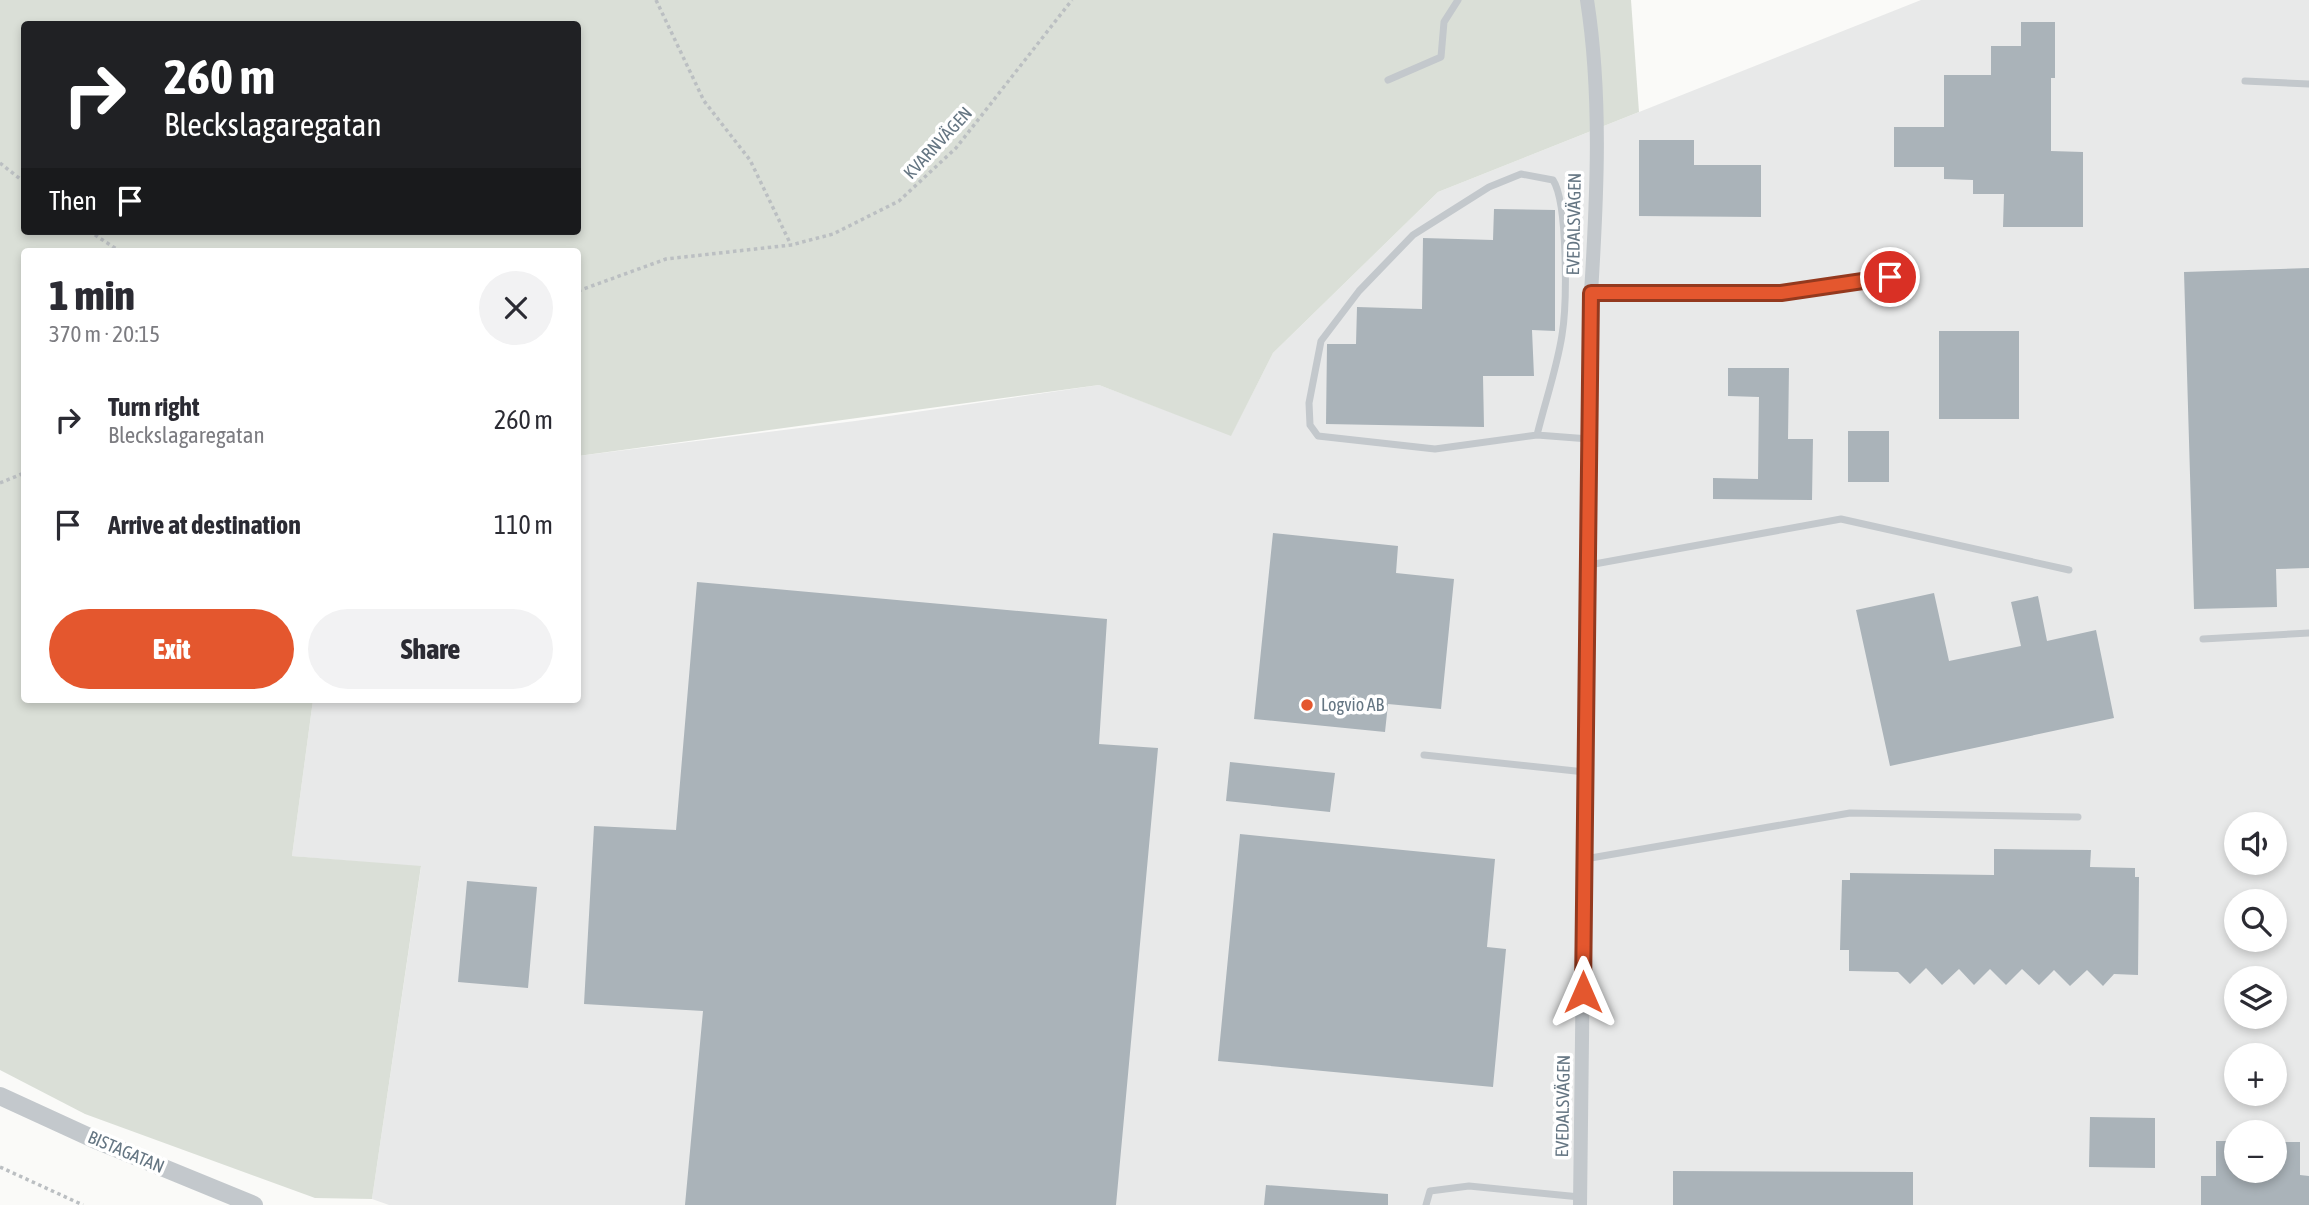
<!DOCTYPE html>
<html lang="en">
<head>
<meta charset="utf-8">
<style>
  body { margin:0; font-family:"Asap Condensed",sans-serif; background:#f2f2f3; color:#2b2b33; height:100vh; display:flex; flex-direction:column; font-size:26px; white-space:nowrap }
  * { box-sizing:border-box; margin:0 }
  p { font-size:23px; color:#7c7c81 }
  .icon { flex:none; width:38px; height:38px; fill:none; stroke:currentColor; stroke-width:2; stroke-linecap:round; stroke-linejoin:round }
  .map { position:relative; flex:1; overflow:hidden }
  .drawer { position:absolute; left:21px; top:248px; width:560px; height:455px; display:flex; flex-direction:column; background:#fff; border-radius:7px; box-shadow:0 4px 10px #0003 }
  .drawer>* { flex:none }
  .top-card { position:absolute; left:21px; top:21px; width:560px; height:214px; border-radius:7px; box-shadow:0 4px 10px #0003; background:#202124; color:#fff; overflow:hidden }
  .tools { position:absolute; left:2224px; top:812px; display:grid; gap:14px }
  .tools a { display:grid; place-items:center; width:63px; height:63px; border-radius:50%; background:#fff; box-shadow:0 4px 10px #0003; font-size:35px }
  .pin { position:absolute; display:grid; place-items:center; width:60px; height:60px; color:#fff; margin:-30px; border:4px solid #fff; border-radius:50%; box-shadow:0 2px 7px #0007 }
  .me { position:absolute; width:77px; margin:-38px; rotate:0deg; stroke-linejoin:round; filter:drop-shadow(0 0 5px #0008) }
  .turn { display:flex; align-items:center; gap:24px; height:147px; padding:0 28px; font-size:32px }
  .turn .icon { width:91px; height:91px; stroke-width:2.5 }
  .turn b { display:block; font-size:49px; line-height:60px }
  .then { display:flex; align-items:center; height:66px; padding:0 28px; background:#0003; gap:14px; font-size:26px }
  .round { display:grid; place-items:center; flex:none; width:74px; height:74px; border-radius:37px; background:#f2f2f3 }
  .summary { display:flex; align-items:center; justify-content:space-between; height:119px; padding:0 28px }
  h1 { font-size:42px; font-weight:800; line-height:52px }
  .cta { display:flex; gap:14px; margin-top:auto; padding:14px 28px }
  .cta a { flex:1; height:80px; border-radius:42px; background:#e4572e; color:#fff; font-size:28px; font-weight:800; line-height:80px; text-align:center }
  .cta a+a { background:#f2f2f3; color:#2b2b33 }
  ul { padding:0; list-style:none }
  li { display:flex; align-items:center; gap:21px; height:105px; padding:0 28px }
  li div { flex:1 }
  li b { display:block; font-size:26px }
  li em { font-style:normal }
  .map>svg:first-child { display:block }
</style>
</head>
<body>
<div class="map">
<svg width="2309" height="1205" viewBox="0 0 2309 1205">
  <rect width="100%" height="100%" fill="#fafaf8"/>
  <path fill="#e8e9e9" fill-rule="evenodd" d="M1921,0H2309V1205H389L372,1199L421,867L292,856L313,700H578V456L855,421L1099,385L1231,435L1273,353L1438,192ZM2236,824H2275V863H2236ZM2236,901H2275V940H2236ZM2236,978H2275V1017H2236ZM2236,1055H2275V1094H2236ZM2236,1132H2275V1171H2236Z"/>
  <path fill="#dadfd7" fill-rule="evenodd" d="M0,0H1631L1639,112L1438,192L1273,353L1231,436L1099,385L578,456V252H24V700H313L292,856L421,866L372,1199L315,1198L85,1114L0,1070ZM24,24H578V231H24Z"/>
  <path fill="#aab3b9" d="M2021,22H2055V78H2051V151L2083,152V227H2003L2004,194H1973V180L1944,179V167H1894V127H1944V75H1991V46H2021Z
    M1639,140H1694V165H1761V217L1639,216Z
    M1494,209L1555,210V331L1532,330L1534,376H1483L1484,427L1326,424L1327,344H1356L1357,307L1422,309L1423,238L1493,240Z
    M2309,268V568L2276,569L2277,607L2194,609L2184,272Z
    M1939,331H2019V419H1939Z
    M1728,368H1789L1788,439H1813L1812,500L1713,499V478L1758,479L1759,397L1728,396Z
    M1848,431H1889V482H1848Z
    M1273,533L1398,546L1396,573L1454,579L1441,709L1388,704L1385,732L1254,719Z
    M697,582L1107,619L1099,744L1158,748L1116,1205H685L703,1011L584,1004L594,826L676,830Z
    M1934,593L1949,661L2021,646L2011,602L2038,596L2047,641L2096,630L2114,718L1890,766L1856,610Z
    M1230,762L1335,773L1330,812L1226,801Z
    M1240,834L1495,859L1487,947L1506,949L1493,1087L1218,1061Z
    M1994,849L2091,850L2090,867L2135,868V877H2139L2138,975L2114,974L2103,986L2087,970L2070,986L2054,970L2039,985L2022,969L2006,985L1990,969L1974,985L1959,969L1942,985L1926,968L1910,984L1898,972L1849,971V950H1840L1842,880H1850V873L1994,875Z
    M467,881L537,887L528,988L458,982Z
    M2090,1117L2155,1118V1168L2089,1167Z
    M2216,1141H2236V1171H2275V1142H2300V1175L2309,1176V1205H2201V1176H2216Z
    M1673,1171L1913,1172V1205H1673Z
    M1266,1185L1388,1194V1205H1264Z"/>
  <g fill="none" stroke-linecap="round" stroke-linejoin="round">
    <path stroke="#bbbfc2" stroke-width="3.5" stroke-dasharray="3.5 3.5" stroke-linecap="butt" d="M656,0L704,101L750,160L791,245
      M0,163L24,182
      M89,231L121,252
      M578,291L666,259L791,245L833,234L899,201L956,148L1072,0
      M0,483L24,473
      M0,1167L83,1205"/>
    <path stroke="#c3c8cc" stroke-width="7" d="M1388,80L1441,57L1444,22L1458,0
      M2245,81L2309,84
      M1537,435C1545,402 1557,368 1562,335C1567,305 1568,203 1553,180L1521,174L1489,187L1413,235L1359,291L1321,341L1309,403L1310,425L1318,436L1435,449L1537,435L1589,439
      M1589,565L1841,519L2069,570
      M2203,639L2309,633
      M1424,755L1585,772
      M1585,859L1850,813L2078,817
      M1426,1205L1430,1191L1469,1186L1580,1197"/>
    <path stroke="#c3c8cc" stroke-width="14" d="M1591,293H1781L1890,277
      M1580,1205L1591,293C1597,197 1602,96 1587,0"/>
    <path stroke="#c3c8cc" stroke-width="18" d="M0,1096L98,1141L254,1205"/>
  </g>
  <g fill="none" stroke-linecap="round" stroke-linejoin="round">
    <g stroke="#94391e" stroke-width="18">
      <path id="route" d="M1583,992L1591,293H1781L1890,277"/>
    </g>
    <use href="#route" stroke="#e4572e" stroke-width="12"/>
  </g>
  <circle fill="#e4572e" stroke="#fff" stroke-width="2.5" cx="1307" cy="705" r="7"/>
  <g text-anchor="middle" stroke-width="7" stroke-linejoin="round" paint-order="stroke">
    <g font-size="18" fill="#657683" stroke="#fff">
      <text transform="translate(938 143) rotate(-47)" y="6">KVARNVÄGEN</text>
      <text transform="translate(1574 224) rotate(-89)" y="6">EVEDALSVÄGEN</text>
      <text transform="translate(1563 1106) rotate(-89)" y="6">EVEDALSVÄGEN</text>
      <text transform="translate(126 1152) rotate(23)" y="6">BISTAGATAN</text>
    </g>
    <g font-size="18" fill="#657683" stroke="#fff" text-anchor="start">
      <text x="1321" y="711">Logvio AB</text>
    </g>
  </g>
</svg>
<div class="tools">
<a><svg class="icon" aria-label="sound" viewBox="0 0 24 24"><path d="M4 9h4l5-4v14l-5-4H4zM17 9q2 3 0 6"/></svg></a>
<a><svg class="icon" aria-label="search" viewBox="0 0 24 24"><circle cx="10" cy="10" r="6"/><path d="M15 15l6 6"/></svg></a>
<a><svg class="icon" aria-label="layers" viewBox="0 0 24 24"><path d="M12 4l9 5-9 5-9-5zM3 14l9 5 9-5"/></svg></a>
<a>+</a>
<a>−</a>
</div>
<div class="pin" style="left:1890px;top:277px;background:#d93025"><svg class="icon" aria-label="arrive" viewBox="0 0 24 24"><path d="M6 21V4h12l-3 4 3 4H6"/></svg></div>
<svg class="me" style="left:1583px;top:992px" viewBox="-20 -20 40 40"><path d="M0-17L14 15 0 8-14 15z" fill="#e4572e" stroke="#fff" stroke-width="4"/></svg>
<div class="top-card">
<div class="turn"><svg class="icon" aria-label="right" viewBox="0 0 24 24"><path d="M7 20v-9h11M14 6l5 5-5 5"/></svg><div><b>260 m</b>Bleckslagaregatan</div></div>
<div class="then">Then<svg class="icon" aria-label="arrive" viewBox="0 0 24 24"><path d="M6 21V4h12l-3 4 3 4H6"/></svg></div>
</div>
<section class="drawer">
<div class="summary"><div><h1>1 min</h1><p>370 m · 20:15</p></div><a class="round"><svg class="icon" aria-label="close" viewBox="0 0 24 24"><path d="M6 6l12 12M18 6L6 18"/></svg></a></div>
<ul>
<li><svg class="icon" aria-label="right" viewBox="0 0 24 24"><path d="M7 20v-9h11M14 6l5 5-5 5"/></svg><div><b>Turn right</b><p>Bleckslagaregatan</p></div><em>260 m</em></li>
<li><svg class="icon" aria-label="arrive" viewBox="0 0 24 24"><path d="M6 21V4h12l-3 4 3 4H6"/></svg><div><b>Arrive at destination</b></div><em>110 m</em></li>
</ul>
<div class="cta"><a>Exit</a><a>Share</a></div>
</section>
</div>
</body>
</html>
